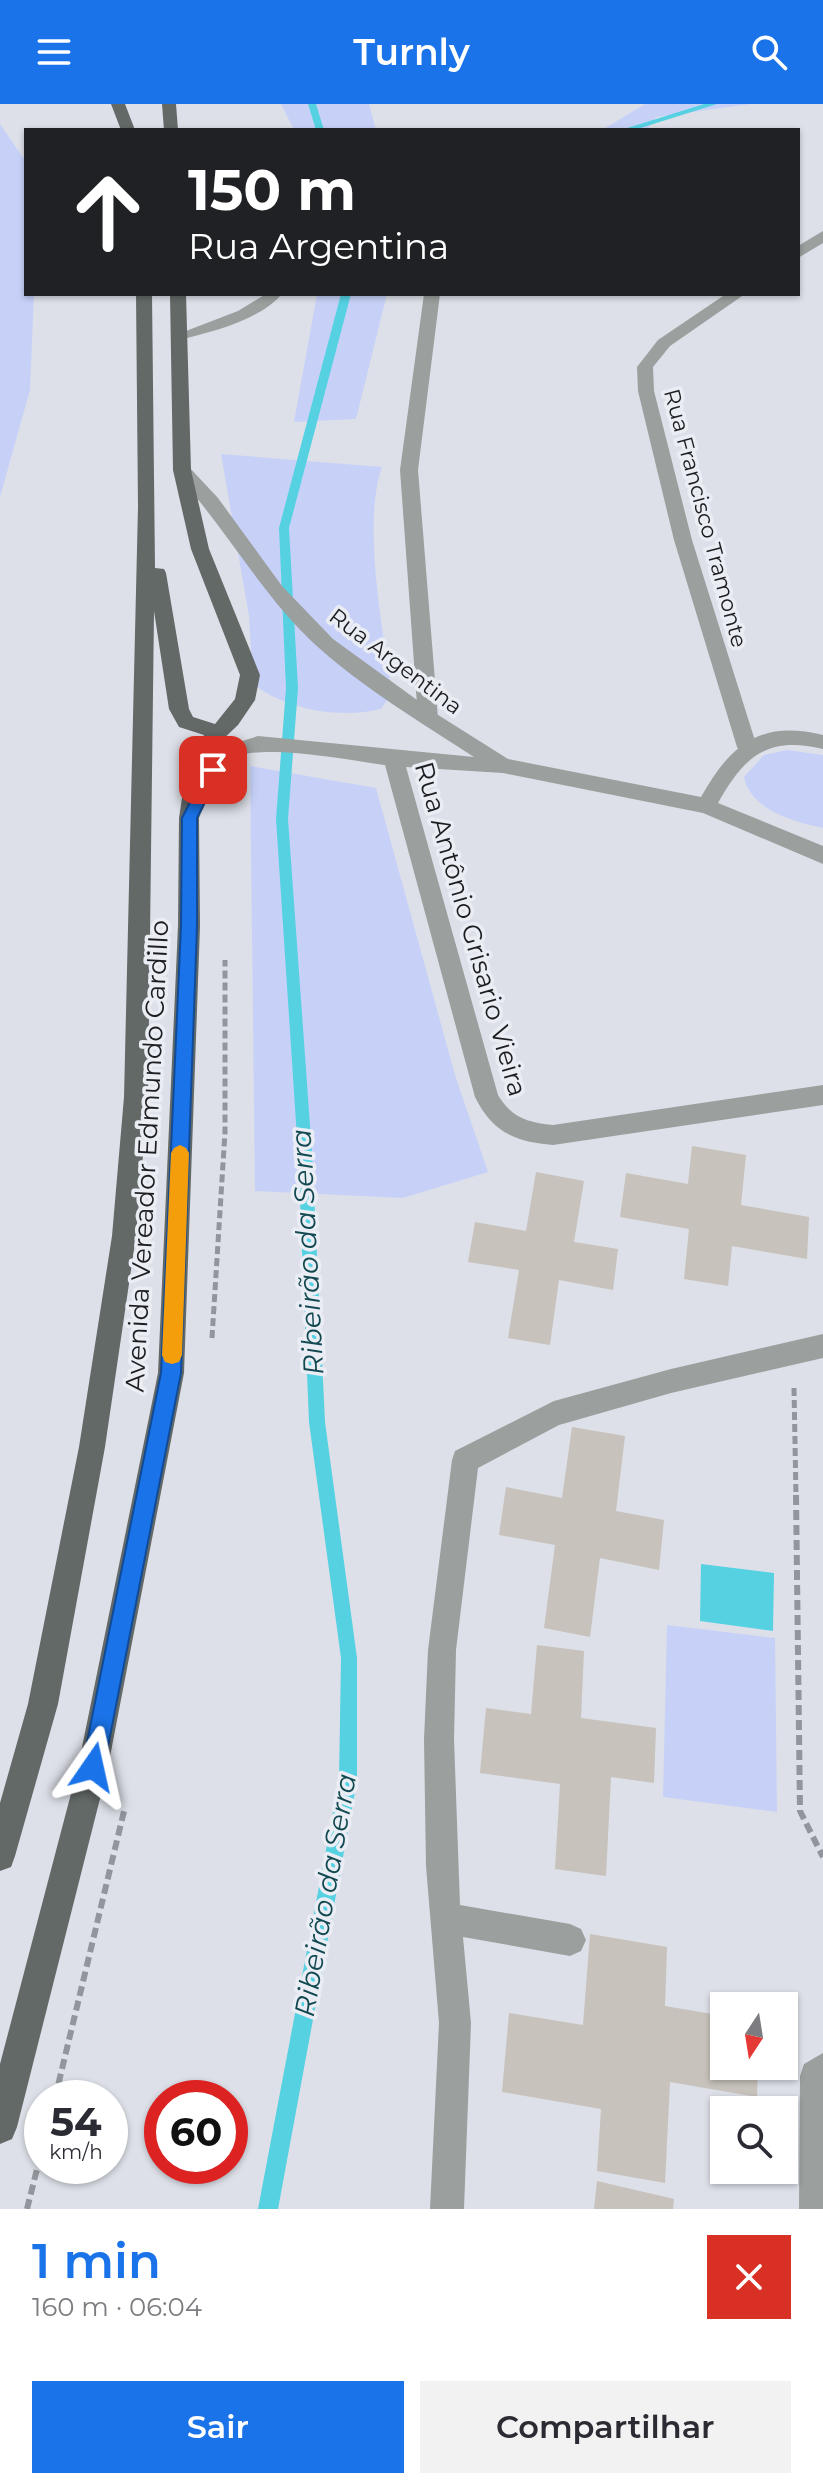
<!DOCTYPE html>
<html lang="pt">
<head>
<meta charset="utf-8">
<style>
  body { margin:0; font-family:Montserrat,sans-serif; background:#f2f2f3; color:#2b2b33; height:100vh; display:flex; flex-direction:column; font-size:30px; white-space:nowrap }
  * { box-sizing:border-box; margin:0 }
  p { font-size:26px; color:#7c7c81 }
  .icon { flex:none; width:44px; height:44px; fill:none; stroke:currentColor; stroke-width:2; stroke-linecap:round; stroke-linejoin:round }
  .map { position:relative; height:2105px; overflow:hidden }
  .sheet { display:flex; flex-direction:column; background:#fff; flex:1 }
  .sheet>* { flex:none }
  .guide { position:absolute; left:24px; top:24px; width:776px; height:168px; border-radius:0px; box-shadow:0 2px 6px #0004; background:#202124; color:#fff; overflow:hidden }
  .needle { width:52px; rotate:192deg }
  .fabs { position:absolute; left:710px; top:1888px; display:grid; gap:16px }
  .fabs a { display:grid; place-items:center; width:88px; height:88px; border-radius:0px; background:#fff; box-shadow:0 2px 6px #0004; font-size:40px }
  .speed { position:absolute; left:24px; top:1976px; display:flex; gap:16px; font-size:40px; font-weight:700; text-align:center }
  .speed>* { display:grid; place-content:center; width:104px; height:104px; border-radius:50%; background:#fff; box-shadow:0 2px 6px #0004; line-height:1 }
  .speed small { font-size:20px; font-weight:400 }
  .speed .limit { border:12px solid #d22; background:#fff; color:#111 }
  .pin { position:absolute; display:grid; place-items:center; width:68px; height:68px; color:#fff; margin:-34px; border-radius:16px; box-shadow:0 4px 12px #0006 }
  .me { position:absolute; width:88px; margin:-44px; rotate:11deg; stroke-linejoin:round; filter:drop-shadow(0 0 6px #0008) }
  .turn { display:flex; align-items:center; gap:28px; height:168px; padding:0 32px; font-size:36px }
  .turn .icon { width:104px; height:104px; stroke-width:2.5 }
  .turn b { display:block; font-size:56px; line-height:68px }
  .round { display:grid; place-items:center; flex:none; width:84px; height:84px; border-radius:0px; background:#f2f2f3 }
  .headline { display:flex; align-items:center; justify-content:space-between; height:136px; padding:0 32px }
  h1 { font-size:48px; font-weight:600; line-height:60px; color:#1a73e8 }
  .action { display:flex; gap:16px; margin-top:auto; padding:16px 32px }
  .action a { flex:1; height:92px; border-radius:0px; background:#1a73e8; color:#fff; font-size:32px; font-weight:600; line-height:92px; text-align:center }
  .action a+a { background:#f2f2f3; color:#2b2b33 }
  header { display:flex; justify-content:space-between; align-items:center; height:104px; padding:0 32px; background:#1a73e8; color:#fff; font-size:36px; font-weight:600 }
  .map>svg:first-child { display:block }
</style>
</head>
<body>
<header><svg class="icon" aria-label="menu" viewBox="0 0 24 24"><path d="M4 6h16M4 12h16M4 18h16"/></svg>Turnly<svg class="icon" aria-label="search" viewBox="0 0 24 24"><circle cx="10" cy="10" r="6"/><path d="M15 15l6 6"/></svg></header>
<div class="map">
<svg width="823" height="2105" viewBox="0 0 823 2105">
  <rect width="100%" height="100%" fill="#dde0e8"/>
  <path fill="#c7d1f8" d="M281,0H369L376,26H294Z
    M645,0H750L656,13L647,26H602Z
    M0,20L26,58V190H34L30,286L0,393Z
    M317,190H387L356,315L294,318Z
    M221,350L382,363C362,420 383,528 392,589L381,605C341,615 286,606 253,580L249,512Z
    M787,646L823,651V724C795,718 750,706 744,673L764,651Z
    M250,662L376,684L455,971L488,1068L403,1094L255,1087Z
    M667,1521L775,1534L777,1708L663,1693Z"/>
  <path fill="#55d1e2" d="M701,1460L774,1469L773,1527L700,1517Z"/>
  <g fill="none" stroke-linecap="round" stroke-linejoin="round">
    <path fill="#55d1e2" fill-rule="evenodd" d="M308,0H316L324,26H316Z
      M704,0H717L634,26H621Z
      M341,190H351L289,424L298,584L288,715L312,1049L325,1318L357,1554V1677L278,2105H258L339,1677L341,1554L309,1318L298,1049L276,715L286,584L279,424Z"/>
  </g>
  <path fill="#c7c2bb" d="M692,1042L746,1051L741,1101L809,1113L807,1155L732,1142L728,1182L684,1175L689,1125L620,1113L626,1069L688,1080Z
    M536,1068L584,1077L574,1138L618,1145L613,1186L559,1176L550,1241L508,1234L519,1166L468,1158L475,1118L526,1127Z
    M572,1323L625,1332L616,1407L664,1416L659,1466L600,1454L590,1533L544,1524L555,1441L499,1431L506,1383L562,1394Z
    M537,1541L584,1547L581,1614L656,1624L654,1679L611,1673L606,1772L555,1765L560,1680L480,1669L486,1604L531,1610Z
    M590,1830L667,1843L665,1902L724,1912V1962H758L757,1993L670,1978L665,2079L597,2067L601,2005L502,1988L509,1909L583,1921Z
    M597,2077L674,2095L673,2105H594Z"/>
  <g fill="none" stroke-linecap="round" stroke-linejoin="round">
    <path stroke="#92959b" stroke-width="5" stroke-dasharray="8 4" stroke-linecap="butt" d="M212,1234L225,1028V856
      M794,1284L796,1393"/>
    <path stroke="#92959b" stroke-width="6" stroke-dasharray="10 5" stroke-linecap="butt" d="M796,1391L800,1707L823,1753
      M55,1994L125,1703
      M27,2105L42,2045"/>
    <path fill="#9b9f9e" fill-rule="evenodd" d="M266,190H282C258,217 214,227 180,236L173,232L238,207Z"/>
    <path fill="#9b9f9e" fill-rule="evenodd" d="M823,127V139L798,154V142Z
      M424,190H440L418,366L438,614L428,621L418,614L400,366Z
      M726,190H745L670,242L653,263L654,287L692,436L757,643L754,648H740L737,643L674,436L638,287L637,263L658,236Z
      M823,1230V1254L671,1289L559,1321L478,1364L456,1546L454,1635L460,1801L570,1820L581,1825L586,1836L581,1847L570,1852L463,1833L471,1919L464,2105H430L439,1919L426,1762L424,1635L428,1546L452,1356L455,1347L554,1297L671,1265Z
      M823,1949V2105H799L800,1972L804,1960Z"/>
    <path fill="#9b9f9e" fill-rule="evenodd" d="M182,361L188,362L218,394L282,482L333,535L435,609L508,655L701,693C731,640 760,616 823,631V645C768,632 745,651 718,699L823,742V760L703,709L503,669L406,663L498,991C512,1014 527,1018 553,1021L823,981V1001L553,1041C515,1038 492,1028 475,993L385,661C354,657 255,638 233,655C215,670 207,700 196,720H182L179,714L206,661L220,644L258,632L474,653C425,621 362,583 319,544C263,494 227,425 176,370L173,366Z"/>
    <path fill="#626967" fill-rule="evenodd" d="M111,0H125L135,26H121Z
      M162,0H176L178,26H164Z
      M136,190H152L155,464L164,465L166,469L189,605L193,613L215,620L235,595L240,571L191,445L173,366L170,190H186L191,366L209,445L260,571L255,596L238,621L220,638L207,661L199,714L200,822L184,1269L108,1663L17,2023L12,2035L0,2040V1960L78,1663L158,1269L178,822L179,714L187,661L204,631L179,623L169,605L154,507L148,993L136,1132L105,1343L58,1600L15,1752L11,1763L0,1767V1699L28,1600L79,1343L112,1132L124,993L138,403Z"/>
  </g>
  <path fill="#1a73e8" stroke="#114b97" stroke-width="2" d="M213,661L221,666L197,714V822L181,1269L104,1663L101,1671L93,1675L85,1671L82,1663L161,1269L181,822L182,714L208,662Z"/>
  <path fill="#f59e0b" d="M180,1041L186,1044L189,1049L182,1251L179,1258L172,1260L165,1258L162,1251L171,1049L174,1044Z"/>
  <g text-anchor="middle" stroke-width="7" stroke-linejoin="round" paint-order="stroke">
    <g font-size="22" fill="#1c1d20" stroke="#ebedf5">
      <text transform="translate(706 414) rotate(75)" y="8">Rua Francisco Tramonte</text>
      <text transform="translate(396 557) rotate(37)" y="8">Rua Argentina</text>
    </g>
    <g font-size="26" fill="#1c1d20" stroke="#ebedf5">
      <text transform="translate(471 825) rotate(74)" y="9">Rua Antônio Grisario Vieira</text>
      <text transform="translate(147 1052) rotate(-87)" y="9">Avenida Vereador Edmundo Cardillo</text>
    </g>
    <g font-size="28" font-style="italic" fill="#124950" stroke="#ebedf5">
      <text transform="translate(307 1148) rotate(-93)" y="10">Ribeirão da Serra</text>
      <text transform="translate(325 1791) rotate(-80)" y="10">Ribeirão da Serra</text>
    </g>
  </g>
</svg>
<div class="fabs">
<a><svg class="needle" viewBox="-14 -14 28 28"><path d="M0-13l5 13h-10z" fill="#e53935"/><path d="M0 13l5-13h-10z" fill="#7c7c81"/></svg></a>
<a><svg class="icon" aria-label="search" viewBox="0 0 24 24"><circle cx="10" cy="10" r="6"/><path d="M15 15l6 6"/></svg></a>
</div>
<div class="speed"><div>54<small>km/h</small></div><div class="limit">60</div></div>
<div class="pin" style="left:213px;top:666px;background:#d93025"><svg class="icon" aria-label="arrive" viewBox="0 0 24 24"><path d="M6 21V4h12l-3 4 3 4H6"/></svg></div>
<svg class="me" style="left:93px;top:1663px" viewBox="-20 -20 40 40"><path d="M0-17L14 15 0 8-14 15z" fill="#1a73e8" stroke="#fff" stroke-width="4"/></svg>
<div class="guide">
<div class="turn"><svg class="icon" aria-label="ahead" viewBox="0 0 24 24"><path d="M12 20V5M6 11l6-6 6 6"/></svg><div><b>150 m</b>Rua Argentina</div></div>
</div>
</div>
<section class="sheet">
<div class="headline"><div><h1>1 min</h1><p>160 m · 06:04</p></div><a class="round" style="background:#d93025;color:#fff"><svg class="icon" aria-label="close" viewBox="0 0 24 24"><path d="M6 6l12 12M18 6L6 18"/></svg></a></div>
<div class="action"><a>Sair</a><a>Compartilhar</a></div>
</section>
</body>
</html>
